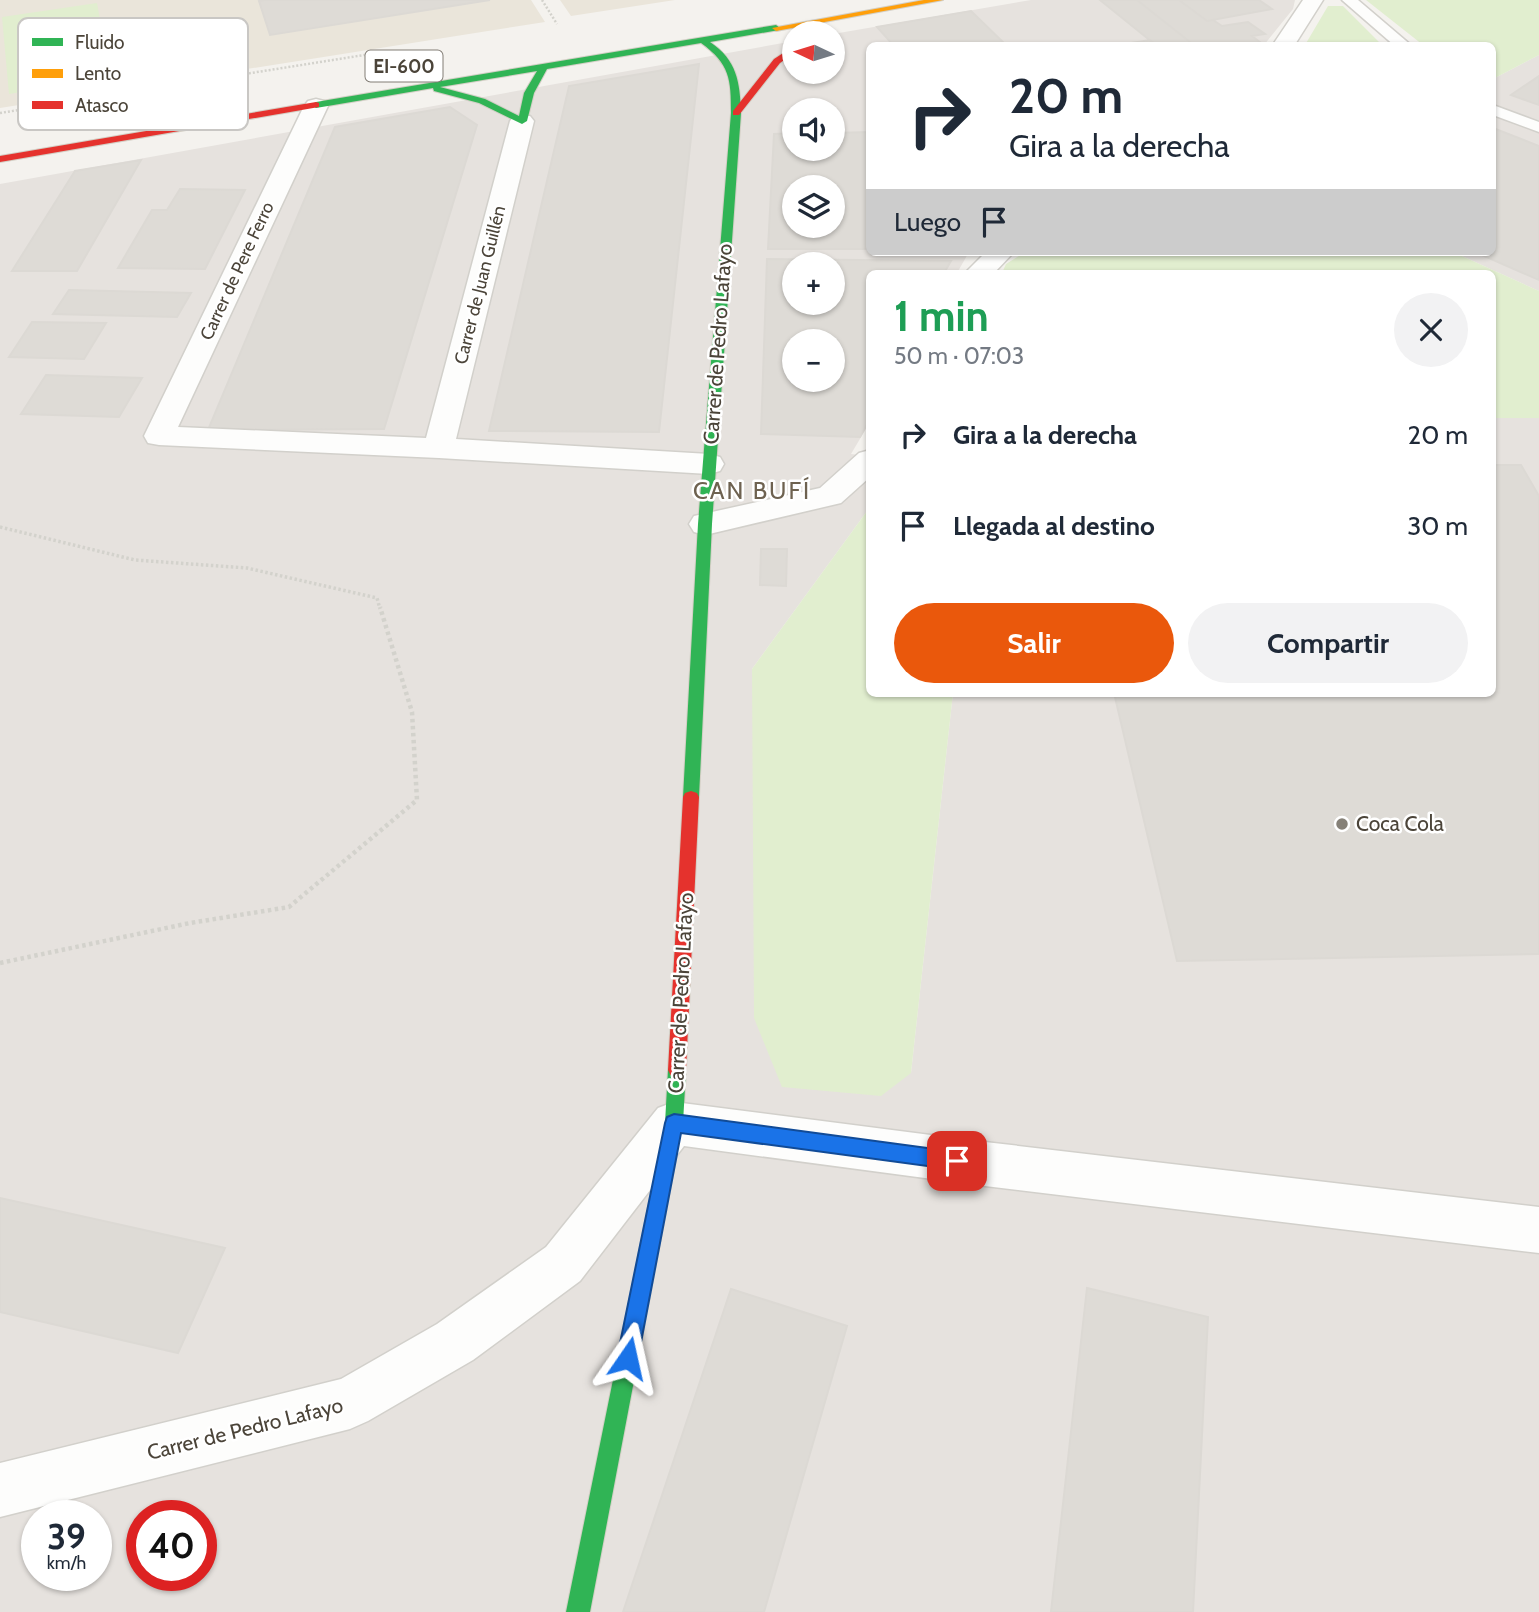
<!DOCTYPE html>
<html lang="es">
<head>
<meta charset="utf-8">
<style>
  body { margin:0; font-family:Cabin,sans-serif; background:#f2f2f3; color:#1f2937; height:100vh; display:flex; flex-direction:column; font-size:26px; white-space:nowrap }
  * { box-sizing:border-box; margin:0 }
  p { font-size:23px; color:#747a83 }
  .icon { flex:none; width:38px; height:38px; fill:none; stroke:currentColor; stroke-width:2; stroke-linecap:round; stroke-linejoin:round }
  .map { position:relative; flex:1; overflow:hidden }
  .details { position:absolute; left:866px; top:270px; width:630px; height:427px; display:flex; flex-direction:column; background:#fff; border-radius:10px; box-shadow:0 2px 5px #0004 }
  .details>* { flex:none }
  .guide { position:absolute; left:866px; top:42px; width:630px; height:214px; border-radius:10px; box-shadow:0 2px 5px #0004; background:#fff; color:#1f2937; overflow:hidden }
  .needle { width:46px; rotate:274deg }
  .buttons { position:absolute; left:782px; top:21px; display:grid; gap:14px }
  .buttons a { display:grid; place-items:center; width:63px; height:63px; border-radius:50%; background:#fff; box-shadow:0 2px 5px #0004; font-size:35px }
  .speed { position:absolute; left:21px; top:1500px; display:flex; gap:14px; font-size:35px; font-weight:700; text-align:center }
  .speed>* { display:grid; place-content:center; width:91px; height:91px; border-radius:50%; background:#fff; box-shadow:0 2px 5px #0004; line-height:1 }
  .speed small { font-size:18px; font-weight:400 }
  .speed .limit { border:10px solid #d22; background:#fff; color:#111 }
  .pin { position:absolute; display:grid; place-items:center; width:60px; height:60px; color:#fff; margin:-30px; border-radius:14px; box-shadow:0 4px 10px #0006 }
  .me { position:absolute; width:77px; margin:-38px; rotate:11deg; stroke-linejoin:round; filter:drop-shadow(0 0 5px #0008) }
  .turn { display:flex; align-items:center; gap:24px; height:147px; padding:0 28px; font-size:32px }
  .turn .icon { width:91px; height:91px; stroke-width:2.5 }
  .turn b { display:block; font-size:49px; line-height:60px }
  .then { display:flex; align-items:center; height:66px; padding:0 28px; background:#0003; gap:14px; font-size:26px }
  .round { display:grid; place-items:center; flex:none; width:74px; height:74px; border-radius:37px; background:#f2f2f3 }
  .head { display:flex; align-items:center; justify-content:space-between; height:119px; padding:0 28px }
  h1 { font-size:42px; font-weight:700; line-height:52px; color:#1e9e55 }
  .primary-button { display:flex; gap:14px; margin-top:auto; padding:14px 28px }
  .primary-button a { flex:1; height:80px; border-radius:42px; background:#ea580c; color:#fff; font-size:28px; font-weight:700; line-height:80px; text-align:center }
  .primary-button a+a { background:#f2f2f3; color:#1f2937 }
  ul { padding:0; list-style:none }
  li { display:flex; align-items:center; gap:21px; height:91px; padding:0 28px }
  li div { flex:1 }
  li b { display:block; font-size:26px }
  li em { font-style:normal }
  .map>svg:first-child { display:block }
</style>
</head>
<body>
<div class="map">
<svg width="1539" height="1612" viewBox="0 0 1539 1612">
  <rect width="100%" height="100%" fill="#f4f2ee"/>
  <path fill="#e6e2de" fill-rule="evenodd" d="M1031,0H1295L1293,9L1264,45L870,46V252H969L957,273H870V422L851,454L870,456V507L752,669L911,1073L953,693H1493V418H1539V1612H0V184L794,41V72H833V34ZM794,110H833V149H794ZM794,187H833V226H794ZM794,264H833V303H794ZM794,341H833V380H794ZM37,1516H96V1575H37ZM142,1516H201V1575H142Z
    M1539,55V291L1453,252H1493V79Z"/>
  <path fill="#eae5da" d="M0,0H531L545,22L0,108Z
    M560,0H675L571,16Z"/>
  <path fill="#e1eecf" d="M1366,0H1539V55L1493,79V46L1423,45Z
    M97,3L111,78L9,94L2,17Z
    M1328,6H1343L1382,45H1305Z
    M1025,252H1453L1539,291V418H1493V273H1002L1006,264Z
    M870,507V693H953L911,1073L881,1096L782,1087L754,1018L752,669Z"/>
  <path fill="#dedbd6" stroke="#dcd9d4" stroke-width="2" fill-rule="evenodd" d="M490,0L270,35L259,1L264,0Z
    M1100,0H1137L1195,46H1157Z
    M1137,0H1179L1207,21L1213,20L1222,26L1248,22L1265,34L1252,36L1265,46H1195Z
    M1179,0H1259L1272,9L1207,21Z
    M971,11L1005,44L894,46L877,27Z
    M1150,40L1157,46H1112Z
    M699,64L659,432L489,431L569,86Z
    M1539,76V105L1511,95Z
    M450,107L477,125L384,429L208,430L335,127Z
    M1493,128L1539,146V280L1475,252H1493Z
    M870,132V249H768L774,134L794,133V149H833V133ZM794,187H833V226H794Z
    M141,160L77,271H12L75,171Z
    M180,189L245,190L205,269L118,268L152,210H167Z
    M767,259L951,261L944,273H870V419L860,437L761,434ZM794,264H833V303H794ZM794,341H833V380H794Z
    M69,290L191,293L177,317L53,314Z
    M32,322L106,323L84,359L9,357Z
    M46,375L142,378L119,417L21,414Z
    M1493,465H1521L1539,496V954L1177,961L1114,693H1493Z
    M761,549H787L786,586L760,585Z
    M0,1198L225,1248L178,1353L0,1312Z
    M1087,1288L1208,1317L1193,1612H1051Z
    M731,1289L847,1326L764,1612H623Z"/>
  <g fill="none" stroke-linecap="round" stroke-linejoin="round">
    <g stroke="#d2d0cb" stroke-width="3">
      <path id="lane" d="M1342,0H1358L1412,46H1395Z
        M1493,105L1539,122V132L1493,115Z"/>
    </g>
    <g stroke="#d2d0cb" stroke-width="3">
      <path id="street" d="M1303,0H1323L1294,46H1272Z
        M316,99L324,101L328,106L178,427L426,438L510,121L514,116H530L534,121L456,439L709,454L720,457L724,464L720,471L709,474L439,458L159,445L148,443L144,436L304,106L308,101Z
        M986,252H1014L994,273H965Z
        M870,450V477L841,503L705,535L694,532L689,524L694,516L820,488L859,453Z
        M674,1102L985,1142L1539,1207V1253L985,1186L684,1146L580,1281L473,1360L368,1421L350,1429L0,1517V1463L341,1379L437,1324L546,1247L658,1108Z"/>
    </g>
    <g stroke="#d3cfc5" stroke-width="2">
      <path id="fast" d="M776,25L780,28L779,30L710,42C737,60 740,82 741,113L712,524L699,797L697,801H685L683,797L698,524L731,113C731,79 730,64 701,43L547,69L534,93L527,121L522,124L479,103L434,91L433,88L316,108L311,105L316,102ZM537,71L524,93L519,116L485,99L440,87Z
        M677,1062L683,1064L686,1070L683,1123L590,1612H566L665,1123L668,1070L671,1064Z"/>
    </g>
    <g stroke="#d3cfc5" stroke-width="2">
      <path id="slow" d="M924,0H943L776,31L772,28Z"/>
    </g>
    <g stroke="#d3cfc5" stroke-width="2">
      <path id="jam" d="M794,46V53L780,63L739,115H733V111L774,59Z
        M316,102L319,103V107L0,162V156Z
        M691,791L697,793L699,797L686,1070L683,1076L677,1078L671,1076L668,1070L683,797L685,793Z"/>
    </g>
    <path stroke="#d3d2cc" stroke-width="2.5" stroke-dasharray="2 2" stroke-linecap="butt" d="M542,0L557,24
      M0,113L383,52"/>
    <path stroke="#d3d2cc" stroke-width="3.5" stroke-dasharray="2.5 2.5" stroke-linecap="butt" d="M0,527L135,560L247,568L377,598L380,609"/>
    <path stroke="#d3d2cc" stroke-width="4.5" stroke-dasharray="3.5 3.5" stroke-linecap="butt" d="M0,963L190,923L289,907L417,800L412,712L380,607"/>
    <use href="#lane" fill="#fdfdfc" fill-rule="evenodd"/>
    <use href="#street" fill="#fdfdfc" fill-rule="evenodd"/>
    <use href="#fast" fill="#30b455" fill-rule="evenodd"/>
    <use href="#slow" fill="#ff9f0a" fill-rule="evenodd"/>
    <use href="#jam" fill="#e5322d" fill-rule="evenodd"/>
  </g>
  <path fill="#1a73e8" stroke="#114b97" stroke-width="2" d="M674,1114L957,1152L964,1154L967,1161L964,1167L957,1170L681,1133L638,1358L635,1366L628,1369L620,1366L617,1358L665,1123L667,1117Z"/>
  <circle fill="#868178" stroke="#fff" stroke-width="2.5" cx="1342" cy="824" r="7"/>
  <g text-anchor="middle" stroke-width="5" stroke-linejoin="round" paint-order="stroke">
    <g font-size="18" fill="#4b4439" stroke="#fff">
      <text transform="translate(237 271) rotate(-65)" y="6">Carrer de Pere Ferro</text>
      <text transform="translate(480 285) rotate(-76)" y="6">Carrer de Juan Guillén</text>
    </g>
    <rect fill="#fff" stroke="#817c74" stroke-width="2" x="365.5" y="50.5" width="77" height="31" rx="5"/>
    <g font-size="19" font-weight="bold" fill="#4b4439">
      <text x="404" y="73">EI-600</text>
    </g>
    <g font-size="21" fill="#4b4439" stroke="#fff">
      <text transform="translate(718 344) rotate(-86)" y="7">Carrer de Pedro Lafayo</text>
      <text transform="translate(681 993) rotate(-87)" y="7">Carrer de Pedro Lafayo</text>
      <text transform="translate(245 1429) rotate(-14)" y="7">Carrer de Pedro Lafayo</text>
    </g>
    <g font-size="21" fill="#4b4439" stroke="#fff" text-anchor="start">
      <text x="1356" y="831">Coca Cola</text>
    </g>
    <g font-size="24" letter-spacing="2" fill="#6e6250" stroke="#fff">
      <text x="752" y="499">CAN BUFÍ</text>
    </g>
  </g>
  <rect x="18" y="18" width="230" height="112" rx="10" fill="#fff" stroke="#c9c7c4" stroke-width="2"/>
  <rect x="32" y="38" width="31" height="8" fill="#30b455"/>
  <rect x="32" y="69" width="31" height="9" fill="#ff9f0a"/>
  <rect x="32" y="101" width="31" height="8" fill="#e5322d"/>
  <g font-size="19" fill="#4b4439">
    <text x="75" y="49">Fluido</text>
    <text x="75" y="80">Lento</text>
    <text x="75" y="112">Atasco</text>
  </g>
</svg>
<div class="buttons">
<a><svg class="needle" viewBox="-14 -14 28 28"><path d="M0-13l5 13h-10z" fill="#e53935"/><path d="M0 13l5-13h-10z" fill="#747a83"/></svg></a>
<a><svg class="icon" aria-label="sound" viewBox="0 0 24 24"><path d="M4 9h4l5-4v14l-5-4H4zM17 9q2 3 0 6"/></svg></a>
<a><svg class="icon" aria-label="layers" viewBox="0 0 24 24"><path d="M12 4l9 5-9 5-9-5zM3 14l9 5 9-5"/></svg></a>
<a>+</a>
<a>−</a>
</div>
<div class="speed"><div>39<small>km/h</small></div><div class="limit">40</div></div>
<div class="pin" style="left:957px;top:1161px;background:#d93025"><svg class="icon" aria-label="arrive" viewBox="0 0 24 24"><path d="M6 21V4h12l-3 4 3 4H6"/></svg></div>
<svg class="me" style="left:628px;top:1358px" viewBox="-20 -20 40 40"><path d="M0-17L14 15 0 8-14 15z" fill="#1a73e8" stroke="#fff" stroke-width="4"/></svg>
<div class="guide">
<div class="turn"><svg class="icon" aria-label="right" viewBox="0 0 24 24"><path d="M7 20v-9h11M14 6l5 5-5 5"/></svg><div><b>20 m</b>Gira a la derecha</div></div>
<div class="then">Luego<svg class="icon" aria-label="arrive" viewBox="0 0 24 24"><path d="M6 21V4h12l-3 4 3 4H6"/></svg></div>
</div>
<section class="details">
<div class="head"><div><h1>1 min</h1><p>50 m · 07:03</p></div><a class="round"><svg class="icon" aria-label="close" viewBox="0 0 24 24"><path d="M6 6l12 12M18 6L6 18"/></svg></a></div>
<ul>
<li><svg class="icon" aria-label="right" viewBox="0 0 24 24"><path d="M7 20v-9h11M14 6l5 5-5 5"/></svg><div><b>Gira a la derecha</b></div><em>20 m</em></li>
<li><svg class="icon" aria-label="arrive" viewBox="0 0 24 24"><path d="M6 21V4h12l-3 4 3 4H6"/></svg><div><b>Llegada al destino</b></div><em>30 m</em></li>
</ul>
<div class="primary-button"><a>Salir</a><a>Compartir</a></div>
</section>
</div>
</body>
</html>
